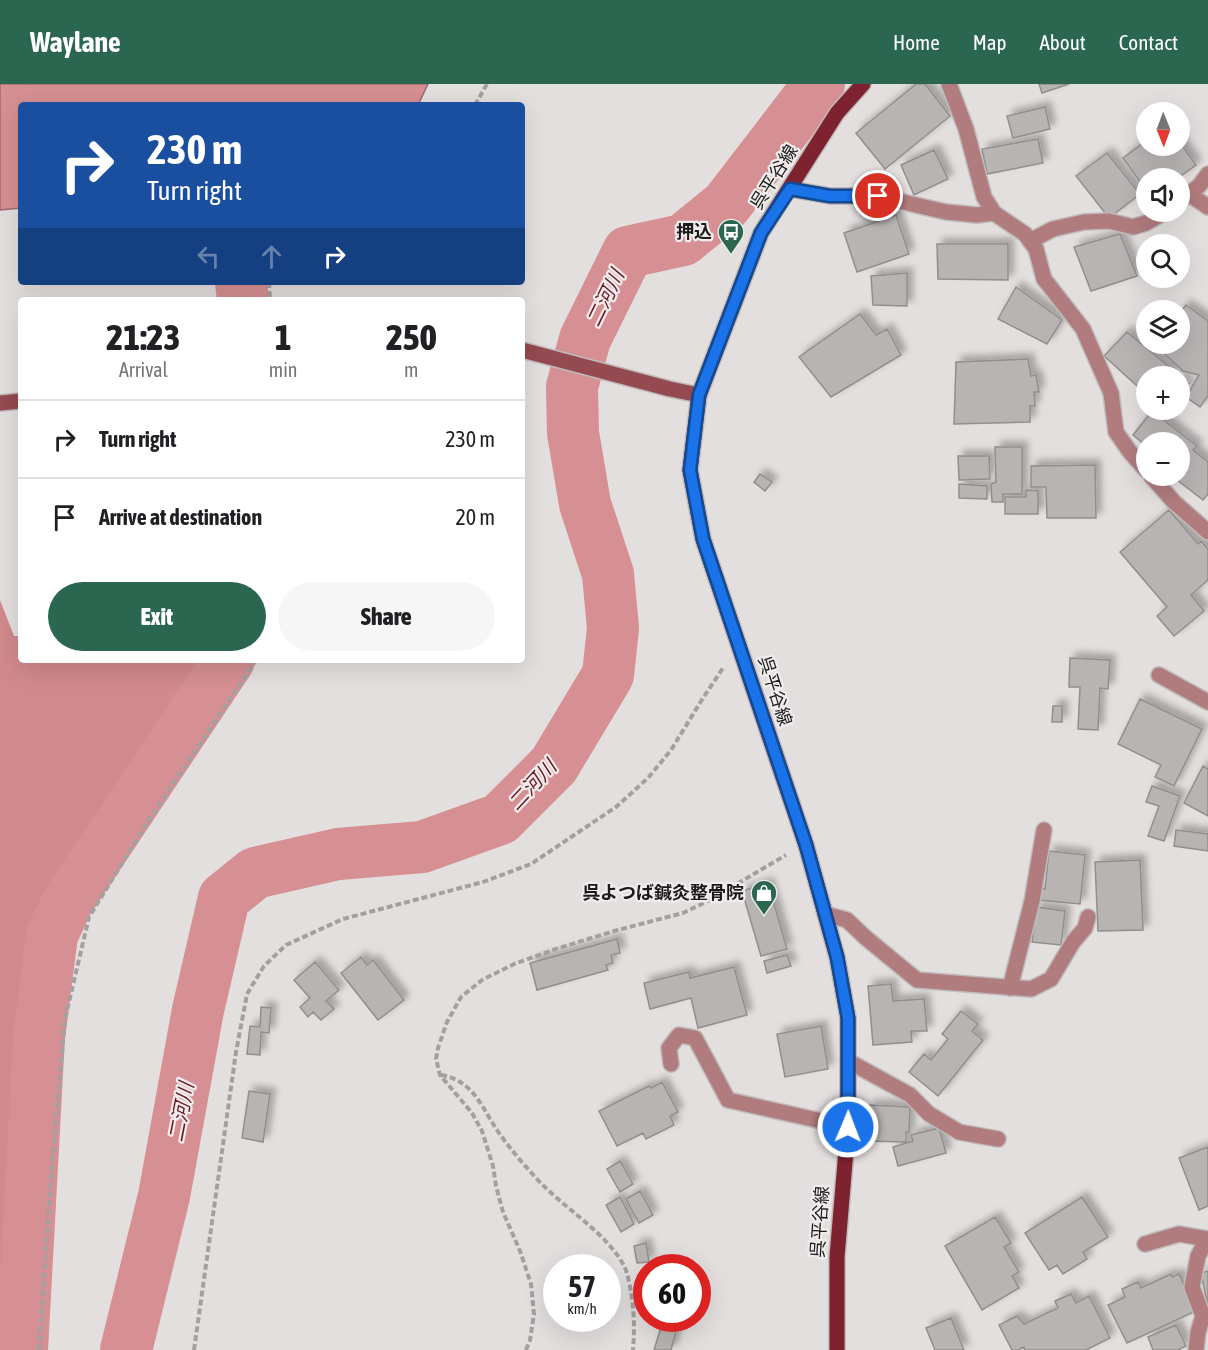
<!DOCTYPE html>
<html lang="en">
<head>
<meta charset="utf-8">
<style>
  body { margin:0; font-family:"Asap Condensed","Noto Sans JP",sans-serif; background:#f6f6f6; color:#202124; height:100vh; display:flex; flex-direction:column; font-size:22px; white-space:nowrap }
  * { box-sizing:border-box; margin:0 }
  p { font-size:20px; color:#757577 }
  .icon { flex:none; width:33px; height:33px; fill:none; stroke:currentColor; stroke-width:2; stroke-linecap:round; stroke-linejoin:round }
  .map { position:relative; flex:1; overflow:hidden }
  .sheet { position:absolute; left:18px; top:213px; width:507px; height:366px; display:flex; flex-direction:column; background:#fff; border-radius:6px; box-shadow:0 6px 24px #0002 }
  .sheet>* { flex:none }
  .guide { position:absolute; left:18px; top:18px; width:507px; height:183px; border-radius:6px; box-shadow:0 6px 24px #0002; background:#1a4fa0; color:#fff; overflow:hidden }
  .needle { width:39px; rotate:179deg }
  .fabs { position:absolute; left:1136px; top:18px; display:grid; gap:12px }
  .fabs a { display:grid; place-items:center; width:54px; height:54px; border-radius:50%; background:#fff; box-shadow:0 6px 24px #0002; font-size:30px }
  .speed { position:absolute; left:543px; top:1170px; display:flex; gap:12px; font-size:30px; font-weight:700; text-align:center }
  .speed>* { display:grid; place-content:center; width:78px; height:78px; border-radius:50%; background:#fff; box-shadow:0 6px 24px #0002; line-height:1 }
  .speed small { font-size:15px; font-weight:400 }
  .speed .limit { border:9px solid #d22; background:#fff; color:#111 }
  .pin { position:absolute; display:grid; place-items:center; width:51px; height:51px; color:#fff; margin:-26px; border:3px solid #fff; border-radius:50%; box-shadow:0 2px 6px #0007 }
  .me { position:absolute; width:66px; margin:-33px; rotate:1deg; stroke-linejoin:round; filter:drop-shadow(0 0 4px #0008) }
  .turn { display:flex; align-items:center; gap:21px; height:126px; padding:0 30px; font-size:27px }
  .turn .icon { width:78px; height:78px; stroke-width:2.5 }
  .turn b { display:block; font-size:42px; line-height:51px }
  .lanes { display:flex; align-items:center; height:57px; padding:0 30px; background:#0003; justify-content:center; gap:30px; direction:ltr }
  .lanes .off { opacity:.35 }
  .eta { display:flex; justify-content:space-evenly; align-items:center; height:102px; text-align:center }
  .eta b { font-size:36px; font-weight:800; line-height:42px }
  .primary-button { display:flex; gap:12px; margin-top:auto; padding:12px 30px }
  .primary-button a { flex:1; height:69px; border-radius:36px; background:#2b6650; color:#fff; font-size:24px; font-weight:800; line-height:69px; text-align:center }
  .primary-button a+a { background:#f6f6f6; color:#202124 }
  ul { padding:0; list-style:none }
  li { display:flex; align-items:center; gap:18px; height:78px; padding:0 30px; border-top:2px solid #e0e0e0 }
  li div { flex:1 }
  li b { display:block; font-size:22px }
  li em { font-style:normal }
  header { display:flex; align-items:center; gap:36px; box-sizing:border-box; height:84px; padding:0 30px; background:#2b6650; color:#fff }
  header strong { font-size:28px }
  nav { display:flex; gap:33px; margin-inline-start:auto; font-size:21px }
  .map>svg:first-child { display:block }
</style>
</head>
<body>
<header>
<strong>Waylane</strong>
<nav><a>Home</a><a>Map</a><a>About</a><a>Contact</a></nav>
</header>
<div class="map">
<svg width="1208" height="1266" viewBox="0 0 1208 1266">
  <defs>
    <filter id="shadow"><feDropShadow dx="5.5" dy="-5.5" stdDeviation="3" flood-color="#0004"/></filter>
  </defs>
  <rect width="100%" height="100%" fill="#e4dfdf"/>
  <path fill="#d1898d" d="M0,516L14,552H21V576H207L43,823L13,1266H0Z"/>
  <path fill="#d68f92" stroke="#9e6c6e" stroke-width="1.5" d="M0,0H428L418,21H21V124L0,126Z"/>
  <g fill="none" stroke-linecap="round" stroke-linejoin="round">
    <path stroke="#d68f92" stroke-width="52" d="M241,198L243,216
      M22,1266L39,953L52,851L68,817L229,576
      M126,1266L164,1112L198,926L224,814L255,789L338,770L422,763L500,735L554,681L608,591L613,544L608,490L585,420L573,349L572,303L585,255L628,168L683,156L726,121L819,0"/>
  </g>
  <path fill="#b9b4b4" stroke="#938e8e" stroke-width="1.5" filter="url(#shadow)" d="M916,0H925L950,32L885,85L856,49Z
    M1039,0H1069L1042,9Z
    M1045,23L1050,45L1013,54L1007,32Z
    M1038,55L1043,79L987,90L982,65Z
    M1146,57V62H1179V57L1196,81L1178,94H1146V106L1123,74Z
    M934,66L948,95L914,111L901,81Z
    M1107,69L1140,110L1109,134L1076,92Z
    M896,131L909,170L857,188L844,149Z
    M1120,150L1137,192L1091,207L1074,163Z
    M937,160H1008V196L938,195Z
    M907,189V222L873,221L871,192Z
    M1016,203L1062,236L1047,260L998,235Z
    M1186,221L1208,237V312L1200,323L1186,313L1199,291L1183,287L1155,261L1157,260H1179V230Z
    M860,230L876,251L887,245L901,271L831,313L799,273Z
    M1127,248L1189,299L1179,311V292H1146V310L1104,272Z
    M1028,275L1031,292L1036,291L1039,308H1034L1035,322H1030V338L954,340L956,278Z
    M1152,327L1197,362L1193,366L1208,378V410L1203,416L1172,392H1179V358H1146V362L1133,351Z
    M995,363H1022V410H1003V418H992L991,400L996,398Z
    M958,372H989L990,395L959,396Z
    M1095,381L1096,434H1047L1046,403H1031V382Z
    M760,390L772,398L765,407L754,398Z
    M959,400L987,402V415L959,414Z
    M1026,406L1038,407V430H1005V413H1026Z
    M1169,426L1198,460L1201,457L1208,465V496L1191,511L1204,527L1174,552L1157,532L1167,523L1120,468Z
    M1070,574L1110,576L1108,605L1100,604L1098,646L1078,645L1080,603H1069Z
    M1140,615L1202,645L1174,702L1155,693L1161,681L1118,660Z
    M1053,622H1062V638H1052Z
    M1203,682L1208,685V732L1184,719Z
    M1152,702L1180,712L1164,757L1148,752L1159,722L1146,718Z
    M1176,746L1208,750V767L1174,762Z
    M1049,767L1085,771L1080,820L1038,816L1039,804L1045,805Z
    M1140,776L1143,846L1098,847L1095,778Z
    M768,799L787,865L761,872L742,807Z
    M1036,823L1065,827L1061,861L1032,858Z
    M617,855L620,869L611,871L613,879L606,881L608,886L537,906L530,879Z
    M787,871L791,882L767,889L764,877Z
    M361,873L367,881L373,876L404,916L378,936L341,889Z
    M315,878L339,906L326,917L334,925L321,936L313,928L308,933L300,923L310,914L294,896Z
    M734,883L747,931L698,944L691,914L650,925L644,899L689,888L690,894Z
    M891,900L893,917L924,915L927,947H911L912,958L873,961L868,902Z
    M261,923L271,924L269,949L261,948L260,971L247,970L250,942L260,943Z
    M961,927L978,940L972,947L983,956L938,1012L909,988L924,970L931,976L948,955L942,950Z
    M821,942L828,985L785,993L777,950Z
    M662,998L678,1028L670,1032L674,1041L646,1055L643,1049L617,1062L599,1027L649,1002L651,1004Z
    M249,1007L270,1010L263,1058L242,1054Z
    M869,1021L910,1023L909,1048H906V1058L867,1057Z
    M939,1044L946,1069L898,1082L893,1063L913,1057L911,1051Z
    M1208,1063V1122L1199,1126L1179,1074Z
    M620,1077L633,1100L620,1108L607,1085Z
    M640,1107L653,1131L639,1139L626,1115Z
    M620,1113L634,1140L621,1148L606,1121Z
    M1082,1113L1108,1153L1083,1168L1087,1175L1063,1190L1057,1181L1049,1186L1025,1149Z
    M995,1133L1011,1159L1004,1163L1019,1188L1012,1192L1019,1204L982,1226L945,1162Z
    M646,1159L649,1178L637,1179L634,1162Z
    M1208,1187V1223L1201,1189Z
    M1171,1190L1172,1193L1179,1190L1196,1227L1127,1259L1108,1221L1125,1213L1122,1205L1138,1198L1141,1204Z
    M1071,1210L1076,1219L1089,1212L1110,1254L1086,1266H1025L1024,1263L1018,1266H1012L999,1241L1017,1232L1024,1240L1058,1224L1055,1217Z
    M951,1234L964,1266H935L926,1244Z
    M662,1240L677,1244L671,1266H654Z
    M1176,1241L1186,1262L1178,1266H1153L1148,1253Z"/>
  <g fill="none" stroke-linecap="round" stroke-linejoin="round">
    <g stroke="#c0bbbb" stroke-width="18">
      <path id="lane" d="M790,105L830,112H877L946,128L977,131L994,129
        M1189,110L1208,123
        M1179,118L1199,102L1208,90
        M1030,157L1053,145L1084,138L1109,137L1133,143L1146,139L1165,128
        M825,830L847,836L866,854L917,896L1031,905L1051,895L1073,858L1085,844L1088,833
        M1010,904L1032,817L1044,746
        M848,977L910,1011L929,1030L959,1048L998,1055
        M671,980L669,964L679,951L695,954L728,1016L848,1043
        M1145,1160L1179,1150L1208,1155
        M1196,1266L1198,1248L1203,1232L1192,1203L1198,1172L1207,1155"/>
    </g>
    <g stroke="#c0bbbb" stroke-width="18">
      <path id="street" d="M949,0L966,45L984,113L994,129L1025,150L1036,165L1044,195L1083,245L1111,309L1116,348L1130,368L1146,386
        M1151,392L1174,418L1208,448
        M1159,591L1208,618"/>
    </g>
    <g stroke="#c0bbbb" stroke-width="18">
      <path id="secondary" d="M522,266L670,305L699,311
        M0,319L21,317"/>
    </g>
    <g stroke="#c0bbbb" stroke-width="18">
      <path id="primary" d="M837,1266V1173L848,1043V934L837,873L806,761L703,455L690,386L699,311L761,149L837,29L863,0"/>
    </g>
    <path stroke="#a4a0a0" stroke-width="4" stroke-dasharray="6 3" stroke-linecap="butt" d="M475,21L487,0
      M269,198L270,216
      M441,991C471,996 480,1019 495,1043C502,1054 511,1065 520,1076C529,1086 538,1097 548,1106C572,1129 611,1154 625,1184C627,1188 628,1193 629,1198C634,1221 635,1242 633,1266
      M39,1266L53,1069L65,935L89,833L145,742L256,576
      M194,1266L236,968L247,910L264,882L286,861L343,835L483,798L531,780L616,723L648,694L671,666L703,614L723,584
      M526,1266L530,1256L534,1230L531,1200L520,1167L503,1128L496,1102L493,1082L482,1047L472,1029L440,991L436,975L438,964L447,938L461,913L482,896L514,880L553,866L614,847L683,829L708,817L786,771"/>
    <use href="#lane" stroke="#b17c7e" stroke-width="15"/>
    <use href="#street" stroke="#b17c7e" stroke-width="15"/>
    <use href="#secondary" stroke="#944a50" stroke-width="15"/>
    <use href="#primary" stroke="#7e2230" stroke-width="15"/>
  </g>
  <g fill="none" stroke-linecap="round" stroke-linejoin="round">
    <g stroke="#114b97" stroke-width="15">
      <path id="route" d="M848,1043V934L837,873L806,761L703,455L690,386L699,311L761,149L790,105L830,112H878"/>
    </g>
    <use href="#route" stroke="#1a73e8" stroke-width="10"/>
  </g>
  <defs>
    <g id="bus-pin" transform="scale(1.35)"><path d="M0 17L-7.5 6A9.5 9.5 0 1 1 7.5 6Z" fill="#2b6650" stroke="#f1ecec"/><path d="M-5-6H5V4H4V6H2V4H-2V6H-4V4H-5ZM-3.5-4V0h7V-4ZM-3.5 1.2v1.5H-2V1.2ZM2 1.2v1.5H3.5V1.2Z" fill="#fff"/></g>
    <g id="shop-pin" transform="scale(1.35)"><path d="M0 17L-7.5 6A9.5 9.5 0 1 1 7.5 6Z" fill="#2b6650" stroke="#f1ecec"/><path d="M-5-2.5h2.3a2.7 3.5 0 0 1 5.4 0H5L5.5 6h-11ZM-1.5-2.5h3a1.5 2.3 0 0 0-3 0Z" fill="#fff"/></g>
  </defs>
  <g fill-rule="evenodd">
    <use href="#bus-pin" x="731" y="148"/>
    <use href="#shop-pin" x="764" y="809"/>
  </g>
  <g text-anchor="middle" stroke-width="4.5" stroke-linejoin="round" paint-order="stroke">
    <g font-size="18" fill="#1b1919" stroke="#f1ecec">
      <text transform="translate(774 93) rotate(-58)" y="6">呉平谷線</text>
      <text transform="translate(775 607) rotate(72)" y="6">呉平谷線</text>
      <text transform="translate(820 1138) rotate(-86)" y="6">呉平谷線</text>
    </g>
    <g font-size="18" font-weight="bold" fill="#1b1919" stroke="#f1ecec" text-anchor="end">
      <text x="712" y="154">押込</text>
      <text x="744" y="815">呉よつば鍼灸整骨院</text>
    </g>
    <g font-size="20" font-style="italic" fill="#6e1927" stroke="#f1ecec">
      <text transform="translate(605 214) rotate(-64)" y="7">二河川</text>
      <text transform="translate(532 701) rotate(-47)" y="7">二河川</text>
      <text transform="translate(181 1028) rotate(-79)" y="7">二河川</text>
    </g>
  </g>
</svg>
<div class="fabs">
<a><svg class="needle" viewBox="-14 -14 28 28"><path d="M0-13l5 13h-10z" fill="#e53935"/><path d="M0 13l5-13h-10z" fill="#757577"/></svg></a>
<a><svg class="icon" aria-label="sound" viewBox="0 0 24 24"><path d="M4 9h4l5-4v14l-5-4H4zM17 9q2 3 0 6"/></svg></a>
<a><svg class="icon" aria-label="search" viewBox="0 0 24 24"><circle cx="10" cy="10" r="6"/><path d="M15 15l6 6"/></svg></a>
<a><svg class="icon" aria-label="layers" viewBox="0 0 24 24"><path d="M12 4l9 5-9 5-9-5zM3 14l9 5 9-5"/></svg></a>
<a>+</a>
<a>−</a>
</div>
<div class="speed"><div>57<small>km/h</small></div><div class="limit">60</div></div>
<div class="pin" style="left:878px;top:112px;background:#d93025"><svg class="icon" aria-label="arrive" viewBox="0 0 24 24"><path d="M6 21V4h12l-3 4 3 4H6"/></svg></div>
<svg class="me" style="left:848px;top:1043px" viewBox="-20 -20 40 40"><circle r="17" fill="#1a73e8" stroke="#fff" stroke-width="3"/><path d="M0-11L8 9 0 5-8 9z" fill="#fff"/></svg>
<div class="guide">
<div class="turn"><svg class="icon" aria-label="right" viewBox="0 0 24 24"><path d="M7 20v-9h11M14 6l5 5-5 5"/></svg><div><b>230 m</b>Turn right</div></div>
<div class="lanes"><svg class="icon off" aria-label="left" viewBox="0 0 24 24"><path d="M17 20v-9H6M10 6l-5 5 5 5"/></svg><svg class="icon off" aria-label="ahead" viewBox="0 0 24 24"><path d="M12 20V5M6 11l6-6 6 6"/></svg><svg class="icon" aria-label="right" viewBox="0 0 24 24"><path d="M7 20v-9h11M14 6l5 5-5 5"/></svg></div>
</div>
<section class="sheet">
<div class="eta">
<div><b>21:23</b><p>Arrival</p></div>
<div><b>1</b><p>min</p></div>
<div><b>250</b><p>m</p></div>
</div>
<ul>
<li><svg class="icon" aria-label="right" viewBox="0 0 24 24"><path d="M7 20v-9h11M14 6l5 5-5 5"/></svg><div><b>Turn right</b></div><em>230 m</em></li>
<li><svg class="icon" aria-label="arrive" viewBox="0 0 24 24"><path d="M6 21V4h12l-3 4 3 4H6"/></svg><div><b>Arrive at destination</b></div><em>20 m</em></li>
</ul>
<div class="primary-button"><a>Exit</a><a>Share</a></div>
</section>
</div>
</body>
</html>
